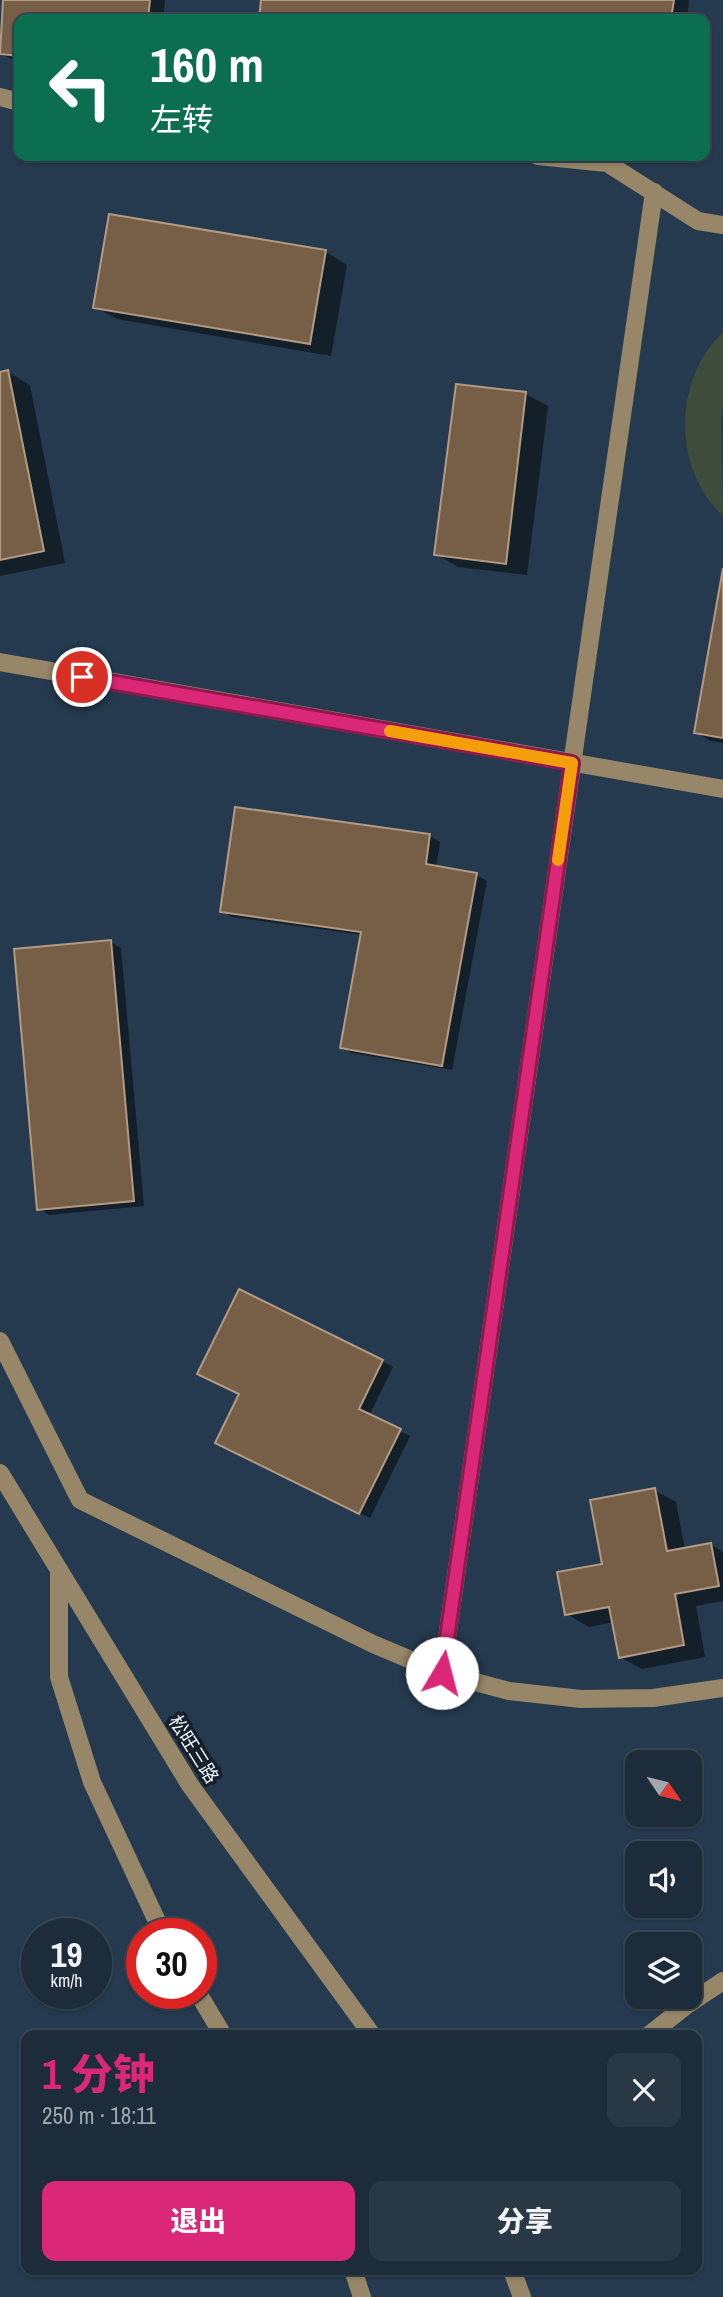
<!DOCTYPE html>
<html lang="zh">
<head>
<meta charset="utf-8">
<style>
  body { margin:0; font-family:"Archivo Narrow","Noto Sans SC",sans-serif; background:#293845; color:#f1f3f6; height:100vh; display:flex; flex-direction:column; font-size:26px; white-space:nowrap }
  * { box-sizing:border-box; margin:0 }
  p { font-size:23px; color:#a0a7af }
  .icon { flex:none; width:38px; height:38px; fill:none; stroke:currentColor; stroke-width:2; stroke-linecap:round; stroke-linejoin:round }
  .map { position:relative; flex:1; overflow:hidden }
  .details { position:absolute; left:21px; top:2030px; width:681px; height:245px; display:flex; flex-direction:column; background:#1c2c3a; border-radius:14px; box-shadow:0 2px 5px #0004,0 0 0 2px #3a4854 }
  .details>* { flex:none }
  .hud { position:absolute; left:14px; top:14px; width:696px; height:147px; border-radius:14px; box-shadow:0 2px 5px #0004,0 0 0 2px #3a4854; background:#0b6e4f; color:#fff; overflow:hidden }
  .needle { width:46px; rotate:125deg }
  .buttons { position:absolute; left:625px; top:1750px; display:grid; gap:14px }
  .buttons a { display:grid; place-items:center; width:77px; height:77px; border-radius:14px; background:#1c2c3a; box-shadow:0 2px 5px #0004,0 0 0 2px #3a4854; font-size:35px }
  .speed { position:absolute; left:21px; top:1918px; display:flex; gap:14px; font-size:35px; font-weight:700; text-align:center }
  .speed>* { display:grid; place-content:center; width:91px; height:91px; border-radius:50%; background:#1c2c3a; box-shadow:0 2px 5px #0004,0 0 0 2px #3a4854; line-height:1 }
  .speed small { font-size:18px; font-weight:400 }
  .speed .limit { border:10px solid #d22; background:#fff; color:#111 }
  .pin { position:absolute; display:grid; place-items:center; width:60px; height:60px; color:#fff; margin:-30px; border:4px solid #fff; border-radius:50%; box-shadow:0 2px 7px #0007 }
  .me { position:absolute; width:77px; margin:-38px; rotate:8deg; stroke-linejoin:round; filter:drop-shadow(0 0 5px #0008) }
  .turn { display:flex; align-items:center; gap:24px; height:147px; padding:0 21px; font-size:32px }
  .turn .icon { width:91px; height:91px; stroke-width:2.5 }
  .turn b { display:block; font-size:49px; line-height:60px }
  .round { display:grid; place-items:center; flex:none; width:74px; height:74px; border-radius:14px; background:#293845 }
  .headline { display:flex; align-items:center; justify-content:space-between; height:119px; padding:0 21px }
  h1 { font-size:42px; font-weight:800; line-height:52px; color:#db2777 }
  .button { display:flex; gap:14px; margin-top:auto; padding:14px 21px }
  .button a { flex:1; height:80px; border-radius:14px; background:#db2777; color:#fff; font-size:28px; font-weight:800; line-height:80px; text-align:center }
  .button a+a { background:#293845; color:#f1f3f6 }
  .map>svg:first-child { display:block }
</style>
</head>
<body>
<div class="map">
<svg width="723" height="2297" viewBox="0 0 723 2297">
  <rect width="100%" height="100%" fill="#253a4e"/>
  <path fill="#3e4d3b" d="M723,332V406L721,421L723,516C672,468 673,380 723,332Z"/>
  <path fill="#0007" d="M5,0H165L163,19H19V62L0,54Z
    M263,0H689L687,19H261Z
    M326,252L347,265L331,356L117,319L95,307Z
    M8,372L30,385L65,563L0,576V374Z
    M457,385L526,394L548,406L527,575L458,567L436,554Z
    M723,579V743L711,741L696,732Z
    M237,809L430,836L440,842L436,868L476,875L487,881L452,1070L352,1053L342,1047L363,935L232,917L222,911Z
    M111,942L121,948L144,1206L49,1215L39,1208Z
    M382,1361L393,1367L369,1416L410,1436L370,1518L227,1448Z
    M654,1490L676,1502L685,1549L710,1544L723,1552V1601L696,1606L705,1657L642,1669L620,1657L614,1622L589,1627L567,1614L604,1565Z"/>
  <path fill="#765e47" stroke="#b39a82" stroke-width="2" d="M3,0H150L148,19H19V56L0,54Z
    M261,0H674L671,19H259Z
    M109,214L326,250L310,344L93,308Z
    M8,370L44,551L0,560V372Z
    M456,384L526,392L506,564L434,555Z
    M723,568V738L694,733Z
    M235,807L430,834L426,864L477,873L442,1066L340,1048L361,932L220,912Z
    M111,940L134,1201L37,1210L14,949Z
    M239,1289L383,1360L359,1409L401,1429L359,1514L215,1443L239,1394L197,1374Z
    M655,1488L667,1551L711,1543L719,1586L675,1594L684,1645L619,1658L609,1607L565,1615L557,1572L602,1564L590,1500Z"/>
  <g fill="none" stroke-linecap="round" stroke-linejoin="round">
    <path stroke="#978768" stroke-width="18" d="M0,97L19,102
      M538,156L607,163L698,221L723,225
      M0,662L723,789
      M0,1341L80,1500L373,1644L442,1673L509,1691L581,1699L653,1698L723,1688
      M0,1473L190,1785L372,2035
      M59,1570V1677L92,1782L163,1934
      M442,1673L654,192
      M198,1993L223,2035
      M649,2035L687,2005L723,1981
      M353,2270L362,2297
      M512,2270L522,2297"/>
  </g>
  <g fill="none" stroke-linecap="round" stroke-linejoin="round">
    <g stroke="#8e194d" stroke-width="18">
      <path id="route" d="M82,677L572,763L442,1673"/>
    </g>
    <use href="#route" stroke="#db2777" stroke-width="12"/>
    <path stroke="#f59e0b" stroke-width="12" d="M390,731L572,763L558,860"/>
  </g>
  <g text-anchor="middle" stroke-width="7" stroke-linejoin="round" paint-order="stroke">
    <g font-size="19" fill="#eaf4ff" stroke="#17202a">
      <text transform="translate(194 1749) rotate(58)" y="7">松旺三路</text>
    </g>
  </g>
</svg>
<div class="buttons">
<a><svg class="needle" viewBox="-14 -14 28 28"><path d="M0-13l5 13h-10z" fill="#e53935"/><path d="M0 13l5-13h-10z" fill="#a0a7af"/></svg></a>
<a><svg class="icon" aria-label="sound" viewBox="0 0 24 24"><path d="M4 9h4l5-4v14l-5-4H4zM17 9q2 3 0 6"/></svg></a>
<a><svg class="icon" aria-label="layers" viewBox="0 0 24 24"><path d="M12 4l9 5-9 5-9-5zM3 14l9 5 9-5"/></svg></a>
</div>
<div class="speed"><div>19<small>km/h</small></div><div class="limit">30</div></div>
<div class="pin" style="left:82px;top:677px;background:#d93025"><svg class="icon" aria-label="arrive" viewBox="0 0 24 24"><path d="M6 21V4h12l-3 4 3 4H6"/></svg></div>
<svg class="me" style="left:442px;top:1673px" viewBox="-20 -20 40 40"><circle r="19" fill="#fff"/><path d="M0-13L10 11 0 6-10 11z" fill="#db2777"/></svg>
<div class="hud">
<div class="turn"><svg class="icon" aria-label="left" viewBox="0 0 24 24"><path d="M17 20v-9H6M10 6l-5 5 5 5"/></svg><div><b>160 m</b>左转</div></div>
</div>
<section class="details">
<div class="headline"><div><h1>1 分钟</h1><p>250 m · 18:11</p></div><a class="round"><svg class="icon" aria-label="close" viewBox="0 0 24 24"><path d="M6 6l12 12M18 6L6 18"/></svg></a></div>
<div class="button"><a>退出</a><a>分享</a></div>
</section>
</div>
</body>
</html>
